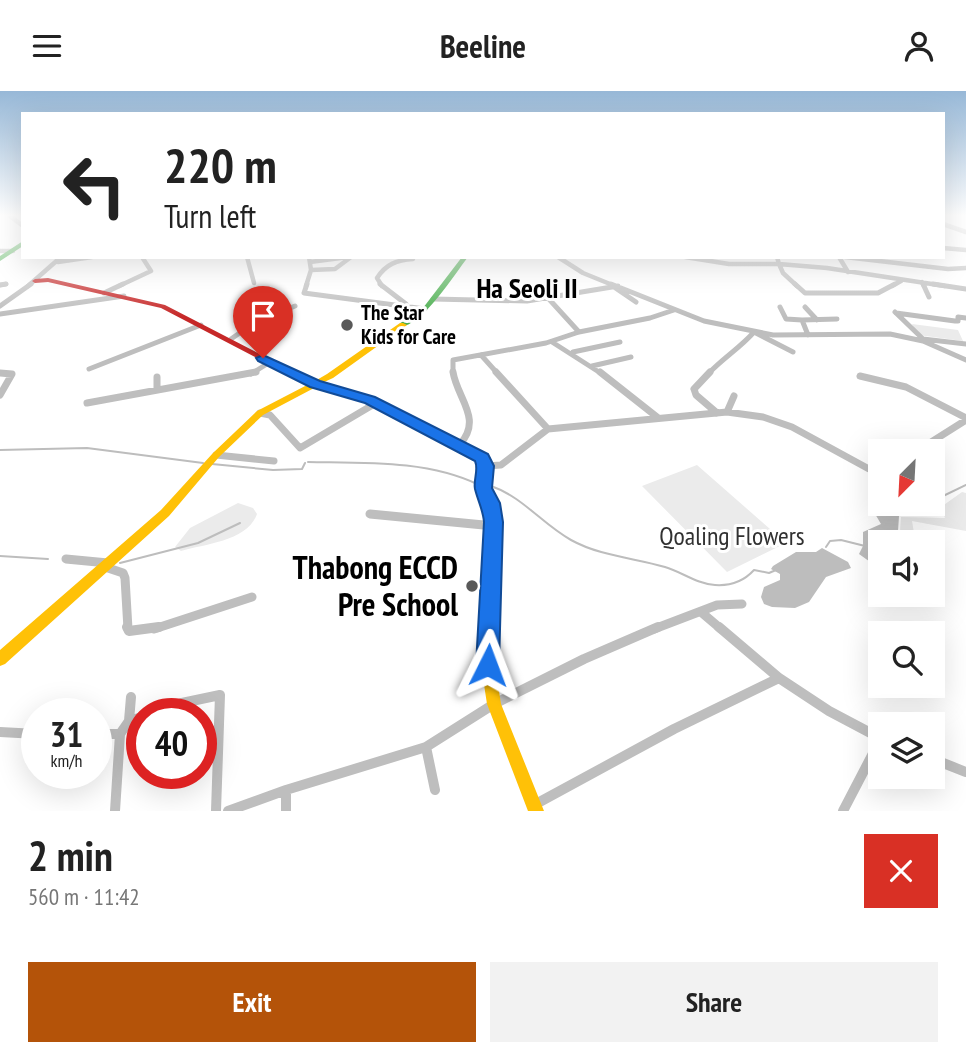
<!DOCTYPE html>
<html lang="en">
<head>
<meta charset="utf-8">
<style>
  body { margin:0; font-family:"PT Sans Narrow",sans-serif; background:#f2f2f2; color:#222; height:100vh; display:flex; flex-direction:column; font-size:26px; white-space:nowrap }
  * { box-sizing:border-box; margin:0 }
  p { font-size:23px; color:#767676 }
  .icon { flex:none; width:38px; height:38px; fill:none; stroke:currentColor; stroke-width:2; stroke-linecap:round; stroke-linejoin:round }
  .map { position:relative; height:720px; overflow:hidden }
  .sheet { display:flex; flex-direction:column; background:#fff; flex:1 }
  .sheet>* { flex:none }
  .banner { position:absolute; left:21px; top:21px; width:924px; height:147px; border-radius:0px; box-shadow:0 7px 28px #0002; background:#fff; color:#222; overflow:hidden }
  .needle { width:46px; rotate:204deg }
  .fabs { position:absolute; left:868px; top:348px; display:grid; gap:14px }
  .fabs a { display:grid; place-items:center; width:77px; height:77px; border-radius:0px; background:#fff; box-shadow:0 7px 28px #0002; font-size:35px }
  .speed { position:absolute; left:21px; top:607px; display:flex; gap:14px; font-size:35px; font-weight:700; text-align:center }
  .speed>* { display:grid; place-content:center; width:91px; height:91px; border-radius:50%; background:#fff; box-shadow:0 7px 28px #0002; line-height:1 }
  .speed small { font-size:18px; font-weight:400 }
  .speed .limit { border:10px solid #d22; background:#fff; color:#111 }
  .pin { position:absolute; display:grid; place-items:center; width:60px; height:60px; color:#fff; margin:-72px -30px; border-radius:50% 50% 50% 0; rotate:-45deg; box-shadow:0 0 7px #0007 }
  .pin .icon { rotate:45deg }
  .me { position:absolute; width:77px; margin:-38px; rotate:3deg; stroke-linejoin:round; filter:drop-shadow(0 0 5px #0008) }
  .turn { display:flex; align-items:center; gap:24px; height:147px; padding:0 28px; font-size:32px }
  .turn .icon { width:91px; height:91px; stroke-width:2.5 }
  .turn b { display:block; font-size:49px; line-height:60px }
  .round { display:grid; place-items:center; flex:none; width:74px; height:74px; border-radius:0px; background:#f2f2f2 }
  .headline { display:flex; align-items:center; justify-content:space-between; height:119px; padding:0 28px }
  h1 { font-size:42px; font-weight:800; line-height:52px }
  .action { display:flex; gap:14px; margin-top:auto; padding:14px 28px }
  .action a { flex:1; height:80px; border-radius:0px; background:#b45309; color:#fff; font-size:28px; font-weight:800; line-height:80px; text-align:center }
  .action a+a { background:#f2f2f2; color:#222 }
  header { display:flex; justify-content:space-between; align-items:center; height:91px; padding:0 28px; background:#fff; font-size:32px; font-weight:800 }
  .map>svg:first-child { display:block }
</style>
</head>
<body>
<header><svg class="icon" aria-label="menu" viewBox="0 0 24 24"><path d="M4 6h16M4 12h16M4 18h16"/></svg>Beeline<svg class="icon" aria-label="person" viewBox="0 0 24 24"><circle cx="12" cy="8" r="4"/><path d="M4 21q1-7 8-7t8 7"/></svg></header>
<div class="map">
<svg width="966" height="720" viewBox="0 0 966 720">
  <rect width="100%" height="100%" fill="#fff"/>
  <path fill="#ebebeb" d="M912,233L958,239L963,250L918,244Z
    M697,374L786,452L727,481L642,395Z
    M962,401L966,402V440L912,430L914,442L901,451H886L900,440L901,426L945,427L941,416Z
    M238,412L253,417L257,423C248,450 205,453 181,460L175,456L190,437Z"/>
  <path fill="#bdbdbd" d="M941,406L935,423L899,425L898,440L880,452V474L873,473L859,463L863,455V441L881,433L871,416L875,409L880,413H933V410Z
    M822,457L848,471L851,477L826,486L809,511L795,517L772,516L764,513L761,506L764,496L780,489V483L771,478L773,475L796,461H816Z"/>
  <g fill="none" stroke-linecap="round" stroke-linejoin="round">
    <path stroke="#bdbdbd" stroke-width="2" d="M0,359L87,357L203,372
      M308,371C364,372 428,369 479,394
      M212,373L273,379L302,378L305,372
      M491,395C523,406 542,433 571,449C600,465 634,467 665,476C682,481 697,493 715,494C730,495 744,490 754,479L769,482L776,479
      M939,407L966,394
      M826,456L830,450L841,449L865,455
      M0,465L48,468
      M120,472L198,452L240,432"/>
    <path stroke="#bebebe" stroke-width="4.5" d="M10,125L23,135
      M943,133L966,141
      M943,157L966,159
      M0,160H13
      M247,166L254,192
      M558,166L583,182L615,195
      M685,166L729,173H779L783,182L797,195
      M777,166L779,173L827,177L945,195
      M839,166L848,181
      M845,166L948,178L966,177
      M58,171L92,166
      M310,171L348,166
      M311,179L335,178L351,166
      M922,191L924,195
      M0,194L6,193
      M28,195L61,166
      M119,195L151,180L142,166
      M306,195L311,179L309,166
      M382,195L377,187C386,173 397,169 413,168
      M892,195L901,190"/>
    <path stroke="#bebebe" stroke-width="5" d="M307,193L304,202L425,218
      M380,193L406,213
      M611,193L704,230L773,244L890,243L923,250L966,269
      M795,193L805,202H878L895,193
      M923,193L929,206
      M933,193L966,198
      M0,194L6,193
      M614,196L636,211
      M104,202L123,193
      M548,207L579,241
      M433,208L527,210L618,195
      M0,215L31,193
      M780,216L786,228L802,229
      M805,216L817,229
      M895,221L923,248L966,253
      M896,222L955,230H958V226L966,227
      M0,223L124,205
      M808,244L802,229L837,228
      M231,248L254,232L295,215
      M552,251L602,283
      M573,261L620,251
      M481,264L498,283
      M592,275L631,266
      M89,278L201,234
      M0,282L6,283
      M251,283L270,271
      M453,283V269L546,252L579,241L650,227L674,219
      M708,283C723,267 740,257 754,241L793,261"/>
    <path stroke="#bebebe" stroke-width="7" d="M453,281C457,307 483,328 460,353
      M496,281L548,338
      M600,281L657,326
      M0,282L12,283L0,304
      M860,285L906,296L966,327
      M157,286V299
      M694,298L710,281
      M694,298L696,304L717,322
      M87,312L256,281
      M727,321L734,305
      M260,322L270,324L300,357L376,312
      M917,360L966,329
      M216,364L274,370
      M486,375L501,374L548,338L727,321L763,326L792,336L869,378L880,379"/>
    <path stroke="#bebebe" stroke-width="9" d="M370,423L494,435
      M66,468L108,472
      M105,476L123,482L125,487L128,538
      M701,521L721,538
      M154,538L252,506
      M654,538L717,514L742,513"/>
    <path stroke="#bebebe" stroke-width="10" d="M127,536L129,540L159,536
      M719,536L779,587L829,620L880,647
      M150,623L182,612L220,604L216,720
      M129,630L131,606
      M0,641L37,643
      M96,643H120L129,630L142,626
      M426,656L435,699
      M933,668L966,681
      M286,699V720
      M534,714L674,638L779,587
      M115,720L120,643
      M228,720L286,699L426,656L494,613L584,568L658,536
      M843,720L880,649"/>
    <path fill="#4caf50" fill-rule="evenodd" d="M23,150V155L0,170V165Z
      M462,166H468C454,184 423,234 400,236V232L423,217Z"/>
    <path fill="#ffc107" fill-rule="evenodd" d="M400,232H403L407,234L333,287L322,292L373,307L485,365L487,367L488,396L499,431L495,574L501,613L544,720H528L487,613L481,574L487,431L478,396L477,369L367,311L316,296L263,324L219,366L169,425L5,573L0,575V559L161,419L213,362L257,320L309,293L284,281V277H290L315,290L327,283Z"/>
    <path fill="#c62828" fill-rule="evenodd" d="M48,187L165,214L291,279L287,281H284L161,217L48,191L35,192L32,190L35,188Z"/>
  </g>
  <linearGradient id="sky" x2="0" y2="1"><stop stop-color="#97b8d7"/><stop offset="0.55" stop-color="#fff"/><stop offset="1" stop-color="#fff" stop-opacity="0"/></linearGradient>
  <rect width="966" height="226" fill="url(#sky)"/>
  <path fill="#1a73e8" stroke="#114b97" stroke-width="2" d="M263,264L320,290L375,306L488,363L494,375L492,397L500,412L503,431L499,574L496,582L488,585L480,582L476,574L484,431C483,419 478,410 475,398C473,389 479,379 475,370L365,312L310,296L258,270L256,267Z"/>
  <g fill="#595959" stroke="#fff" stroke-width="2.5">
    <circle cx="347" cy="234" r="7"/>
    <circle cx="472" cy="495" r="7"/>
  </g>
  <g text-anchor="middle" stroke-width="6" stroke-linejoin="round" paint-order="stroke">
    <g font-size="21" font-weight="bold" fill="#000" stroke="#fff" text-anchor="start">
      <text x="361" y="229">The Star<tspan x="361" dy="24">Kids for Care</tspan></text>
    </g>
    <g font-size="26" fill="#313131" stroke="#fff">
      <text x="732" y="454">Qoaling Flowers</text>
    </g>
    <g font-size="28" font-weight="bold" fill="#000" stroke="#fff">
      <text x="527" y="207">Ha Seoli II</text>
    </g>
    <g font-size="32" font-weight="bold" fill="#000" stroke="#fff" text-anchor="end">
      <text x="458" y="488">Thabong ECCD<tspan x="458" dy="37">Pre School</tspan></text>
    </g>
  </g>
</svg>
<div class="fabs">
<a><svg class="needle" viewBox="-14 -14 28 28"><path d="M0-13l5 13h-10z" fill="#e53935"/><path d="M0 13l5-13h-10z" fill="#767676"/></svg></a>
<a><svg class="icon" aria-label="sound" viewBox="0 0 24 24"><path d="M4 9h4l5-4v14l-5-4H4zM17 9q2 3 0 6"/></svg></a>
<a><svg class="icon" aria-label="search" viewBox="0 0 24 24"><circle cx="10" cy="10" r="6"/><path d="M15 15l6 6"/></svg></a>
<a><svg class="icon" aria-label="layers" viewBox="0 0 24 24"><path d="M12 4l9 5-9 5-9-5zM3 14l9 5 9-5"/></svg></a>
</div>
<div class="speed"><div>31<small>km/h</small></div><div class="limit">40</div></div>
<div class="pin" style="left:263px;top:267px;background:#d93025"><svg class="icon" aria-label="arrive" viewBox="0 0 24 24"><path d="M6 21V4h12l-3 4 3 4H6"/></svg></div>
<svg class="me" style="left:488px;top:574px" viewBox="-20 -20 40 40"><path d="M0-17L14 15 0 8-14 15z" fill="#1a73e8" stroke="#fff" stroke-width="4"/></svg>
<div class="banner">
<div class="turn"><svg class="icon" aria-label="left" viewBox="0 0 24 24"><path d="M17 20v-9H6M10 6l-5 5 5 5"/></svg><div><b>220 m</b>Turn left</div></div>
</div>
</div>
<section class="sheet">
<div class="headline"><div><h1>2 min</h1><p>560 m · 11:42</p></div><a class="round" style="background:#d93025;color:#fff"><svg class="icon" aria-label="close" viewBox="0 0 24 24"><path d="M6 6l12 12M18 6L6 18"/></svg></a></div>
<div class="action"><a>Exit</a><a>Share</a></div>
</section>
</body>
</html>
